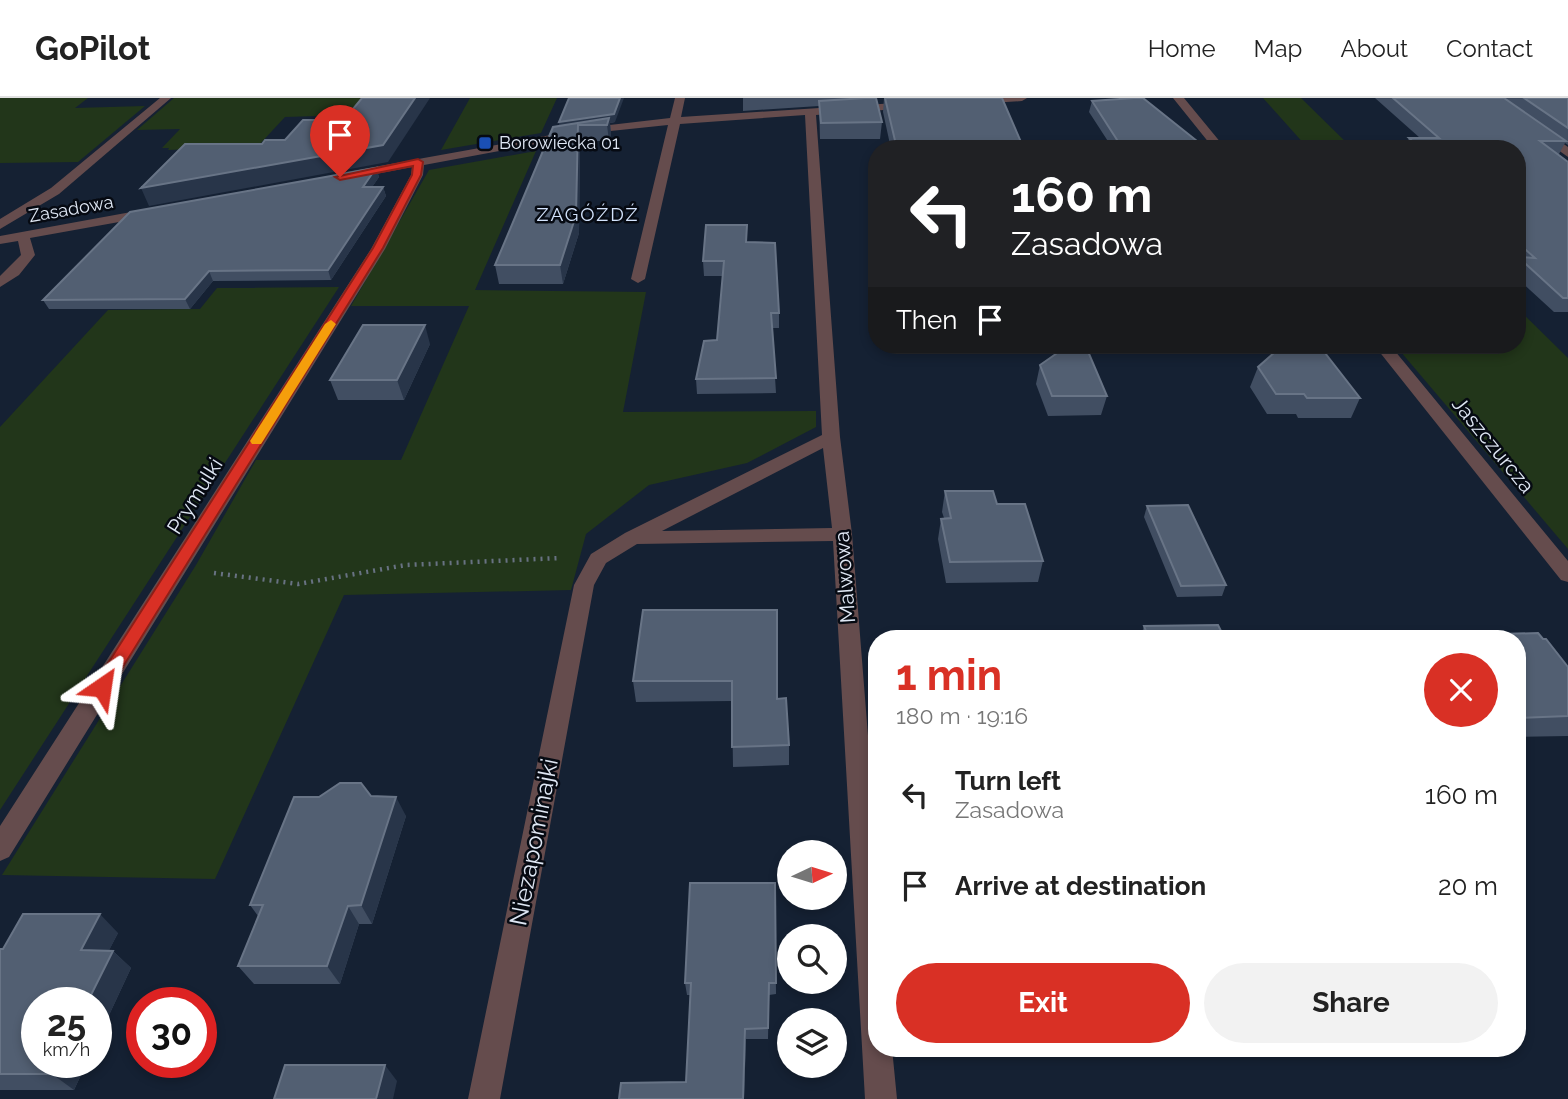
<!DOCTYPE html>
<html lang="en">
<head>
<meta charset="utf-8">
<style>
  body { margin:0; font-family:Raleway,sans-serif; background:#f2f2f2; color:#222; height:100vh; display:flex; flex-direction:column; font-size:26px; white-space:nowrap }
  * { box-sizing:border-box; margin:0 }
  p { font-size:23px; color:#767676 }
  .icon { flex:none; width:38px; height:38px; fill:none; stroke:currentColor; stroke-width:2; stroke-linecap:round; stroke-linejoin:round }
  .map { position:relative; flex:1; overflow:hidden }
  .panel { position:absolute; left:868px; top:532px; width:658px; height:427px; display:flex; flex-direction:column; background:#fff; border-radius:28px; box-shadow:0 4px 10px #0003 }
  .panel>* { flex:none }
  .hud { position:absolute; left:868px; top:42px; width:658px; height:214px; border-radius:28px; box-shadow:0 4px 10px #0003; background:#202124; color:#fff; overflow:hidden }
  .needle { width:46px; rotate:86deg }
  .fabs { position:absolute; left:777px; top:742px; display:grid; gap:14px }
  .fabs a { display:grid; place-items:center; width:70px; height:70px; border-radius:50%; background:#fff; box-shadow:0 4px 10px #0003; font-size:35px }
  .speed { position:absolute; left:21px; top:889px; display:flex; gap:14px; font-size:35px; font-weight:700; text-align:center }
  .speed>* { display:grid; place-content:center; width:91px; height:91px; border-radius:50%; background:#fff; box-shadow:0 4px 10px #0003; line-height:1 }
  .speed small { font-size:18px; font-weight:400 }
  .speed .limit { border:10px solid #d22; background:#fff; color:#111 }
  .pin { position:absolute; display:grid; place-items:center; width:60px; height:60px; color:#fff; margin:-72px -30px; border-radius:50% 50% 50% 0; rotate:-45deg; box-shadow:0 0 7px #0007 }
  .pin .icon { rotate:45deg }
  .me { position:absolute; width:77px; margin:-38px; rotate:32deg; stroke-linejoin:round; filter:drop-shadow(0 0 5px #0008) }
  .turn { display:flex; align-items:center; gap:24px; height:147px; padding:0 28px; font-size:32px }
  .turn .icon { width:91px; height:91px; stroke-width:2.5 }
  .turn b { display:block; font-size:49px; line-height:60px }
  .then { display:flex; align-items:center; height:66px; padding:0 28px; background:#0003; gap:14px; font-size:26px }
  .round { display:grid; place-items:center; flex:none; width:74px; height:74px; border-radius:37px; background:#f2f2f2 }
  .summary { display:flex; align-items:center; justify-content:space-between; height:119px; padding:0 28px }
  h1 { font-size:42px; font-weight:700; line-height:52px; color:#d93025 }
  .action { display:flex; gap:14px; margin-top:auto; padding:14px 28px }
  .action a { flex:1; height:80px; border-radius:42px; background:#d93025; color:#fff; font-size:28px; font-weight:700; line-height:80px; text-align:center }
  .action a+a { background:#f2f2f2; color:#222 }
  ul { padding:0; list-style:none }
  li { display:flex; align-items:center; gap:21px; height:91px; padding:0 28px }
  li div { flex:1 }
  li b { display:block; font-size:26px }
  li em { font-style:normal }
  header { display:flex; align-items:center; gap:42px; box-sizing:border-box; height:98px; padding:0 35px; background:#fff; border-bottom:2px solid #e0e0e0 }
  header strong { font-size:33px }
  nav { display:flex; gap:38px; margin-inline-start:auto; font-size:24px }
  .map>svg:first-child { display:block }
</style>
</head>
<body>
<header>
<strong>GoPilot</strong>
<nav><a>Home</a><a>Map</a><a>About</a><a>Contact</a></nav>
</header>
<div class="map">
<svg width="1568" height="1001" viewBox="0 0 1568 1001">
  <rect width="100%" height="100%" fill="#152133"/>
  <path fill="#22361a" d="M0,0H88L75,10L145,8L78,64L0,65Z
    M174,0H363L350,17L285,19L258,48L168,52L169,50H162L180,31L137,32Z
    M470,0H557L541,35L441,52Z
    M1263,0H1301L1353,51H1229L1226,47L1306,48Z
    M536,53L475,192L646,194L623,314L816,313V329L747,365L649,387L586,436L571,492L344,497L215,781L2,777L196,467L256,362H401L469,208H351L429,72Z
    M339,189L0,712V329L108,212L200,211L217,190Z
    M1517,210L1568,260V451L1395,247H1517Z"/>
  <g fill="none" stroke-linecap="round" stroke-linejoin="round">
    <path stroke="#687282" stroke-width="4.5" stroke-dasharray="2 5" stroke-linecap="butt" d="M214,475L298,486L406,467L560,460"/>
    <path fill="#654c4d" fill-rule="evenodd" d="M160,0H171L59,96L0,131V121L51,90Z
      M675,0H685L681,19L911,4L916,7L911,10L816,17L840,339L852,436L877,751V950H892L897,1001H865L833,443L637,446L606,465L594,487L500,1001H468L574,487L591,456L625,435L822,337L805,17L680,26L645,181L638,185L631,181L668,27L601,34L424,67L423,77L385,151L9,759L0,763V728L371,151L411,77L412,69L350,81L344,77L346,74L601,28L670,20ZM823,350L832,430L662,433Z
      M973,0H1027L1022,3L974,6L969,3Z
      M1173,0H1184L1226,51H1214Z
      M1537,33H1545L1568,49V59L1537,37Z
      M153,110L158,111V117L30,140L35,157L19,177L0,189V178L21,157L18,143L0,146V138Z
      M1374,247H1390L1568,463V484L1561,482Z"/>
  </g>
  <path fill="#414e62" d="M743,0H876L882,24L880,41H820L819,8L743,13Z
    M884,0H1002L1024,51H891L883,14Z
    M1375,0H1568V47L1565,45L1559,56H1558L1568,64V214H1554L1517,180V51H1404L1409,40H1420Z
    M1092,3L1202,47L1201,51H1113L1089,14Z
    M559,24H615L610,25L611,36L609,43H580L579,135L563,186H499L495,167L560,28Z
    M376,70L379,79L372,89H383L386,98L331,182L213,183L190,211H49L43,202Z
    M874,101H877V142L873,114Z
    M748,144L779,215V230H772L776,295L697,296L696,281L717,242L723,178H704L703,163Z
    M430,246L404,302H338L330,282Z
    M1040,267L1107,298L1101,317L1048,318L1036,286Z
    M1258,269L1360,300L1351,320H1298L1296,316H1267L1250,289Z
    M945,393L997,406L1043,463L1038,484L946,485L938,441L941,421L944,420L942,414Z
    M1147,408L1226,487L1222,498L1177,499L1144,419Z
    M643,512L777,601L789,647V667L733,669L732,603L636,604L633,583Z
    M1144,528L1225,541H1140Z
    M1538,535L1543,541H1546L1568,569V638L1517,639V541H1462L1465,537Z
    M371,698L406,718L372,826H359L340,886H254L238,868L258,818L250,807Z
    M775,785L776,896L769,897L768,941H746L744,1001H619L686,984L690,897H687L685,885Z
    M118,835L109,852L113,853L131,870L96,945V905L37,964H87L74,992H0V851Z"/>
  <path fill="#283549" d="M415,0H430L388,64L149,108L141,90Z
    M620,0H624L615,24L610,25L611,36L609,43L607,27H578L580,43L579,135L563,186L560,167V33L559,24Z
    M376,70L379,79L366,98L363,89Z
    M383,89L386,98L331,182L328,172Z
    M209,173L213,183L190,211L185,201Z
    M425,227L430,246L404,302L397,282Z
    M396,699L406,718L372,826L361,807Z
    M348,808L359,826L340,886L327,868Z
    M100,816L118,835L100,870L81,852Z
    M113,853L131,870L96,945V905H87Z
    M745,931L746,941L744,1001H743Z
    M58,964H87L74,992L52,976Z
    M385,967L397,983L393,1001H376Z"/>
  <path fill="#525f72" stroke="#687486" stroke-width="2" d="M362,0H415L383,47L141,90L185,46H262L265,42H285L303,22H344Z
    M569,0H620L614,16L559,24Z
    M865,0H876L882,24L821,25L819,3Z
    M885,0H1002L1024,51H897Z
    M1134,0H1143L1202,47L1121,48L1092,3Z
    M1393,0H1504L1566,43H1540L1568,64V200H1563L1518,159L1535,160L1517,144V51H1421L1409,40H1439Z
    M1524,0H1568V30Z
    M609,20L607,27H578L576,117L560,167H495L553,29Z
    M376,70L363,89H383L328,172L209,173L185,201L43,202L130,114Z
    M874,101H877V122Z
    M706,127H747L746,144L775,145L779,215H771L776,280L696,281L704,243L717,242L724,163H703Z
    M363,227H425L397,282H330Z
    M1283,247L1301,255H1325L1360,300H1307L1304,296H1276L1258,269Z
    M1063,251H1087L1107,298H1052L1040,267Z
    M945,393H993L997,406H1025L1043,463L950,464L941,421L951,420Z
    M1188,407L1226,487L1181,488L1147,408Z
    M643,512H777V601L786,600L789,647L732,649V583H633Z
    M1218,527L1225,541H1149L1144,528Z
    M1538,535L1543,541H1546L1568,569V618L1517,620V541H1468L1465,537Z
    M340,685H361L371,698L396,699L361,807L348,808L327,868H238L263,807H250L294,699H319Z
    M690,785H775L776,885H769L768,930L745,931L743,1001H619L621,985L686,984L691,885H685Z
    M23,816H100L81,852L113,853L87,905H37V964H58L52,976H0V851H3Z
    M285,967H385L376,1001H274Z"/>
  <path fill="#d93025" stroke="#8d1f18" stroke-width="2" d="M418,61L423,64L421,77L383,150L108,593H96L94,589L96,584L373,150L412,77L413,68L340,82L335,79Z"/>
  <path fill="#f59e0b" d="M331,222L336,226L263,343L261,346H252L250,343L325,226Z"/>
  <rect fill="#1a4fb4" stroke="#060a12" stroke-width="2.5" x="478" y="38" width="14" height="14" rx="3.5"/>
  <g text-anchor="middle" stroke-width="5" stroke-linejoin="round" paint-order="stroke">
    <g font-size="18" fill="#dfe7f4" stroke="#060a12" text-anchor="start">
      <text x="499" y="51">Borowiecka 01</text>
    </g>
    <g font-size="18" fill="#dfe7f4" stroke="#060a12">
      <text transform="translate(71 111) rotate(-10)" y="6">Zasadowa</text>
    </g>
    <g font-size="19" letter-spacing="2" fill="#d4e4fd" stroke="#060a12">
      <text x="588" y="123">ZAGÓŹDŹ</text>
    </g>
    <g font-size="21" fill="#dfe7f4" stroke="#060a12">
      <text transform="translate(1493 347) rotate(51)" y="7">Jaszczurcza</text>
      <text transform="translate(195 398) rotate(-58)" y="7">Prymulki</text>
      <text transform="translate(845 479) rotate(-94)" y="7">Malwowa</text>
    </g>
    <g font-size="24" fill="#dfe7f4" stroke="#060a12">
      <text transform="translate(534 744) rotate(-79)" y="8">Niezapominajki</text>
    </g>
  </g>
</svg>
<div class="fabs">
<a><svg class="needle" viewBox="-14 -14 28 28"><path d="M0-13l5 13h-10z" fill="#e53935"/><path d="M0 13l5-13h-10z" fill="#767676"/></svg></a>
<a><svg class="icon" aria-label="search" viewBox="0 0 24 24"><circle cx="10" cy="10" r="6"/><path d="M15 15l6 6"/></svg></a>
<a><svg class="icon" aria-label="layers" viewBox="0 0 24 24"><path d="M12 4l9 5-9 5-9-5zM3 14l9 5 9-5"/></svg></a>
</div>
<div class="speed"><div>25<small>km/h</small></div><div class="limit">30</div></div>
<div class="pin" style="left:340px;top:79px;background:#d93025"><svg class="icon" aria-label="arrive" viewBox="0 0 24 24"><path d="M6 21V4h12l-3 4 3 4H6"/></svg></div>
<svg class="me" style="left:102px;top:589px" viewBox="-20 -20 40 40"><path d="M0-17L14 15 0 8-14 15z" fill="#d93025" stroke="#fff" stroke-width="4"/></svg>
<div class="hud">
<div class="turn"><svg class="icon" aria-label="left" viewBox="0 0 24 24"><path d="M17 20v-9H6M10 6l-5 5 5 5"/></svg><div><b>160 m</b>Zasadowa</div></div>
<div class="then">Then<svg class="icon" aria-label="arrive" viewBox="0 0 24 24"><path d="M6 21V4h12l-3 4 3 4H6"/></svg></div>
</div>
<section class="panel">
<div class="summary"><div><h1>1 min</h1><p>180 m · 19:16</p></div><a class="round" style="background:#d93025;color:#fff"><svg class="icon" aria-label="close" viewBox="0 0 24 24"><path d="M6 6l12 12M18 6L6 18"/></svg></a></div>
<ul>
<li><svg class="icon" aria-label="left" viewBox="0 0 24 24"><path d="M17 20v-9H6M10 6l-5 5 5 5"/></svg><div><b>Turn left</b><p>Zasadowa</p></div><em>160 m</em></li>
<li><svg class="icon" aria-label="arrive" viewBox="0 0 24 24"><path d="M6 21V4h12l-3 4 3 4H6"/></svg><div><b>Arrive at destination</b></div><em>20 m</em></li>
</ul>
<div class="action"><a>Exit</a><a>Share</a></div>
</section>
</div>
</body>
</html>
